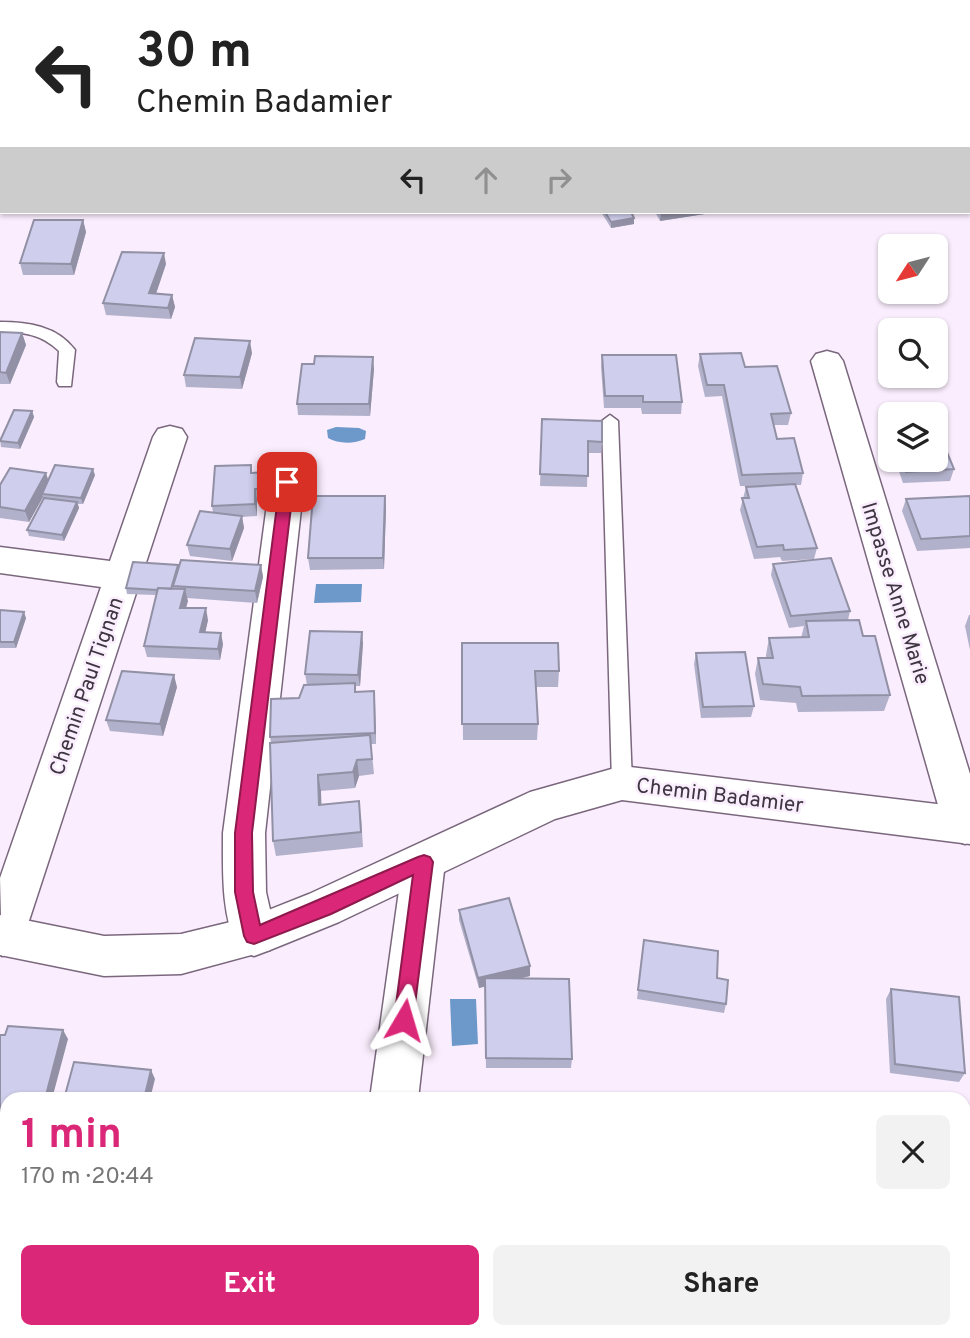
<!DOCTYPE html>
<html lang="en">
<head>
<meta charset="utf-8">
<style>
  body { margin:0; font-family:Overpass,sans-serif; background:#f2f2f2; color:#222; height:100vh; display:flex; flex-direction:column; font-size:26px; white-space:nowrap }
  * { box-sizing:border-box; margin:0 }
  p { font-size:23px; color:#767676 }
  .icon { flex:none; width:38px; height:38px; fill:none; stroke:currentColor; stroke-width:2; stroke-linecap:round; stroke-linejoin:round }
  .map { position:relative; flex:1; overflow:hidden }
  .details { position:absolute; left:0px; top:1092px; width:971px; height:247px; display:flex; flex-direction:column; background:#fff; border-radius:21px 21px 0 0; box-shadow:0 2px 5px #0004 }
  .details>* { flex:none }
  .hud { position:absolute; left:0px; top:0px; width:971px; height:214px; box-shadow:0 2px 5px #0004; background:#fff; color:#222; overflow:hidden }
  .needle { width:46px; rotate:234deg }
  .fabs { position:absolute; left:878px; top:234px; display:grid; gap:14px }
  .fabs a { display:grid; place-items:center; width:70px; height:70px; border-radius:10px; background:#fff; box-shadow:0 2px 5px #0004; font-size:35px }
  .pin { position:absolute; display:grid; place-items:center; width:60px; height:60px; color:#fff; margin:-30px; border-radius:14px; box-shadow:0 4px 10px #0006 }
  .me { position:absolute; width:77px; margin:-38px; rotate:7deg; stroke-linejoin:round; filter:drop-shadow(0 0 5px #0008) }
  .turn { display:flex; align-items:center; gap:24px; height:147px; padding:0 21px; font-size:32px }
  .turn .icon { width:91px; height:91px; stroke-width:2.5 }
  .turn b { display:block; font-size:49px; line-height:60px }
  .lanes { display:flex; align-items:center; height:66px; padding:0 21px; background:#0003; justify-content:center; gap:35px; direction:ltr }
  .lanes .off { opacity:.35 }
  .round { display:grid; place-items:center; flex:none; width:74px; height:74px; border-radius:10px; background:#f2f2f2 }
  .overview { display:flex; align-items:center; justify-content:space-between; height:119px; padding:0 21px }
  h1 { font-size:42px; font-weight:700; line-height:52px; color:#db2777 }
  .button { display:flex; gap:14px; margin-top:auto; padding:14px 21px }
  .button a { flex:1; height:80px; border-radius:10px; background:#db2777; color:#fff; font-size:28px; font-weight:700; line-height:80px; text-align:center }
  .button a+a { background:#f2f2f2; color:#222 }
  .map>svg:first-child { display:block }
</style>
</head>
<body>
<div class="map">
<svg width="970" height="1338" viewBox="0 0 970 1338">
  <rect width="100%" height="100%" fill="#faedfd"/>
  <path fill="#6c98ca" d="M336,427L359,428L366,431L365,439C354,444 338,444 328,438L327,430Z
    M316,584H362L361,602L314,603Z
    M476,999L478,1044L452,1046L450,999Z"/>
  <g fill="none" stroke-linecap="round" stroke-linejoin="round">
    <g stroke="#7a677d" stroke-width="3">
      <path id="lane" d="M0,204L2,212H4H0Z
        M0,322C28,322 57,326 75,350L71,386H59L57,382L59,351C41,334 24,332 0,332Z
        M610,415L618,421L632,783L629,789L622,791L615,789L612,783L602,421Z"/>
    </g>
    <g stroke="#7a677d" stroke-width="3">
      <path id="street" d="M827,351L838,354L843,361L970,774V842L965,844L950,838L944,826L811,361L816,354Z
        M170,426L182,429L187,437L24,936L18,950L2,956L0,878L101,587L0,573V547L110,561L153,437L158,429Z
        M287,470L299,473L304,482L265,833L266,892L276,936L270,950L254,956L238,950C221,913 223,873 223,833L270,482L275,473Z
        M424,844L439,849L445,862L418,1099H370L403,862L409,849Z
        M338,1332H390L389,1338H337Z"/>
    </g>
    <g stroke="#7a677d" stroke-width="3">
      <path id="secondary" d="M622,766L970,808V844L622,800L555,819L339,922L270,950L181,974L104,976L0,955V915L104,936L181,934L251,917L309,894L530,792Z"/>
    </g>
    <use href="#lane" fill="#fff" fill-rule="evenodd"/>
    <use href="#street" fill="#fff" fill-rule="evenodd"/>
    <use href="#secondary" fill="#fff" fill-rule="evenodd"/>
  </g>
  <path fill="#b2b1cb" d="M601,212H631L634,224L611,228Z
    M655,212H712L711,213L660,221Z
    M83,220L86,232L74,275H23L20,263Z
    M166,264L156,294L172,295L175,307L171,319L106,315L103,303Z
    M0,332L22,333L26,345L10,384H0Z
    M252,353L242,389L186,387L184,375Z
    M700,354L745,367L791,413L788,425H774L777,439L803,473L801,485H796L817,548L814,559L782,561L780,557L754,559L740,510L746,487L765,486H740L722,396L705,397L698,366Z
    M602,355L682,402L681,414H642L641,408H604L601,367Z
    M314,364L374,369L370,416L298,415L297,404Z
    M32,411L34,417L20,449L1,447L0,439Z
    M542,419L602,442L601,453H588L587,487L540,486Z
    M895,460H936L954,469L950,481L903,483Z
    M251,465L252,473L271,472L272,484V500L257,501V516L242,517L244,528L232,561L190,556L187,545L213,513L212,506Z
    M95,475L83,504H78L79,508L64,541L29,536L27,530L43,499V497L29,522L0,518V485Z
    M385,496L386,507L384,569L310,570L308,558Z
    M970,496V548L917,551L902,511L906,499Z
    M773,564L850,611L848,620L863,636L890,695L884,711L798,712L796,703L760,700L755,674L758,658H766V655L769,638H801L804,626L789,628L771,575Z
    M261,565L263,577L257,603L187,598L186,608L208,620L205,632L223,644L220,660L147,657L144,646L156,595L127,594L126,588L178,568Z
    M0,610L26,618L16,648H0Z
    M969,615H970V650L965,626Z
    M363,643L360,686H356V692L374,691L376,744H371L374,774L359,776L355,788L321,791V804L361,816L363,847L276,856L273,841L271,743L270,737L299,698L307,685L305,674Z
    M462,643L559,671L558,687H536L538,724L537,740H463Z
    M696,653L754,706L751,717L701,718L694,664Z
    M177,687L163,736L110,731L106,720Z
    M459,910L530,976L521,978L572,1059L571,1068H486L485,986L479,988L459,920Z
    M643,950L717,978L726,1004L724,1013L637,999Z
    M891,989L965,1073L959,1082L890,1073L886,999Z
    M0,1035L68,1039L7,1099V1144L0,1143Z
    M685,1332H762L763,1338H685Z
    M938,1332H964L970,1338H939Z"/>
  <path fill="#9190a5" d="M661,212H712L711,213L660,221Z
    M634,218V224L611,228V222Z
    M83,220L86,232L74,275L71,264Z
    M164,253L166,264L152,305L149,293Z
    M172,295L175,307L171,319L168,308Z
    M22,333L26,345L10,384L6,373Z
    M250,341L252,353L242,389L240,377Z
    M373,357L374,369L370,416L369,404Z
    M32,411L34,417L20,449L18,443Z
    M93,469L95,475L83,504L81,498Z
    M271,472L272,484V500L270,488Z
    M46,473L50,485L42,494L43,497L29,522L25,511Z
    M255,489L257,501V516L255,504Z
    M385,496L386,507L384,569L383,558Z
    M77,502L79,508L64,541L62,535Z
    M242,516L244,528L232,561L230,549Z
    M261,565L263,577L257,603L255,591Z
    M185,589L188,601L183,619L180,608Z
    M206,608L208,620L203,643L200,632Z
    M24,612L26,618L16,648L14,642Z
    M362,632L363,643L360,686L358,675Z
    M221,633L223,644L220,660L218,649Z
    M174,675L177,687L163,736L160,724Z
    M374,691L375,702L376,744L375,733Z
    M357,760L359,776L355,788L353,772Z
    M318,775L321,791L322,820L319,805Z
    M530,966V976L479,988L478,978Z
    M63,1030L68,1039L52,1099H45Z
    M151,1070L155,1079L150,1099H144Z
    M7,1191V1223L0,1252V1220Z"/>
  <path fill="#cfceec" stroke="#9190a5" stroke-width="2" d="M605,212H631L634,218L611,222Z
    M34,220H83L71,264L20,263Z
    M122,252L164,253L149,293L172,295L168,308L103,303Z
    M0,332L22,333L6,373L0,372Z
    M195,338L250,341L240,377L184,375Z
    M741,353L745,367L777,366L791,413L771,414L777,439L794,438L803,473L742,475L724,385H707L700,354Z
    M602,355H676L682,402H643V396H605Z
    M315,356L373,357L369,404H297L302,364H314Z
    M14,410L32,411L18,443L0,441Z
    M542,419L602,421V442L588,441V476L540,474Z
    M936,433H939L954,469L906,472L903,460H936Z
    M55,465L93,469L81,498L42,494Z
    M251,465V473L271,472L270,488L255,489V504L212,506L215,466Z
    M10,468L46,473L25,511L0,507V485Z
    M795,484L817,548L784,550L783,545L757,547L742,498H749L746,487Z
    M313,496H385L383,558H308Z
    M970,496V536L921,539L906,499Z
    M44,498L77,502L62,535L27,530Z
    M200,511L242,516L230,549L187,545Z
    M831,558L850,611L791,616L773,564Z
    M181,560L261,565L255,591L173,586Z
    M133,562L178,565L171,589L158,588L157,590L126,588Z
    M158,588L185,589L180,608H206L200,632L221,633L218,649L144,646Z
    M0,610L24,612L14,642H0Z
    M859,620L863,636H875L890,695L802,696L800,687L763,684L758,658H773L769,638L809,637L806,621Z
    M310,631L362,632L358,675L305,674Z
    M462,643H558L559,671H535L538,724H462Z
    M745,652L754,706L703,707L696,653Z
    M122,671L174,675L160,724L106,720Z
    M355,683V692L374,691L375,733L270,737L271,699L299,698L304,685Z
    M370,735L372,759L357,760L353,772L318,775L319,805L359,801L361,832L273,841L270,743Z
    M509,898L530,966L478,978L459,910Z
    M644,940L718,951L717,978L728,980L726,1004L638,990Z
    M485,978L569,979L572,1059L486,1058Z
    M891,989L959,997L965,1073L895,1064Z
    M8,1026L63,1030L45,1099H7V1129L5,1135H0V1035H5Z
    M74,1062L151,1070L144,1099H64Z
    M0,1189L7,1190L0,1220Z
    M964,1318H970V1338H946L945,1332H964Z
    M453,1332H533L532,1338H453Z
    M584,1332H630L631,1338H584Z
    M688,1332H762L763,1338H688Z"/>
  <path fill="#db2777" stroke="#8e194d" stroke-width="2" d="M287,477L294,482L252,833L253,892L260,925L418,857L424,855L430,857L433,862L413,1020L410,1026L404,1029L397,1026L394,1020L413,875L331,914L254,944L247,942L244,936L235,892V833L280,482Z"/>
  <g text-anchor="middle" stroke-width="5" stroke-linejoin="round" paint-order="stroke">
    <g font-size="21" fill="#3d353f" stroke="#faedfd">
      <text transform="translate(896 593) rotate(73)" y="7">Impasse Anne Marie</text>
      <text transform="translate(86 686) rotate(-71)" y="7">Chemin Paul Tignan</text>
      <text transform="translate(720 795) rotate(7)" y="7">Chemin Badamier</text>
    </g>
  </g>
</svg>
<div class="fabs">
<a><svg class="needle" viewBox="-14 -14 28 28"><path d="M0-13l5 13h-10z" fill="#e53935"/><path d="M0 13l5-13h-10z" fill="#767676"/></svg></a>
<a><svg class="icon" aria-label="search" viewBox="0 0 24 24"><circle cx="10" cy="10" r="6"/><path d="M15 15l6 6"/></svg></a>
<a><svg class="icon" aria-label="layers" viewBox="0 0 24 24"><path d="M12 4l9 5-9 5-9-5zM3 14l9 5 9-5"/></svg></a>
</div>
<div class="pin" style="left:287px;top:482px;background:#d93025"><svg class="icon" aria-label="arrive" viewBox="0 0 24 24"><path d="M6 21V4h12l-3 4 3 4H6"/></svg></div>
<svg class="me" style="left:404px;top:1020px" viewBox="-20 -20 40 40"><path d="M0-17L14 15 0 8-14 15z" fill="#db2777" stroke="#fff" stroke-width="4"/></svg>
<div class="hud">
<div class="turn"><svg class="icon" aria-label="left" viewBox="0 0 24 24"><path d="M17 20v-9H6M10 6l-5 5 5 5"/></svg><div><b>30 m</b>Chemin Badamier</div></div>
<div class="lanes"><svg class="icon" aria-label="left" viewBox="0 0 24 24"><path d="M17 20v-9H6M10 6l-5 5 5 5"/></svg><svg class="icon off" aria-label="ahead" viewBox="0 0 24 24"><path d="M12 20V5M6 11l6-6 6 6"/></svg><svg class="icon off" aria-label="right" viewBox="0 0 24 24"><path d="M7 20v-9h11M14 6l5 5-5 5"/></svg></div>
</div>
<section class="details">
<div class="overview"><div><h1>1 min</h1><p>170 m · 20:44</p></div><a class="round"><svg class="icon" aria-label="close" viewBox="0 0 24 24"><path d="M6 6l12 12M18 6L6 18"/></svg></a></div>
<div class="button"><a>Exit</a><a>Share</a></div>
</section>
</div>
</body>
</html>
